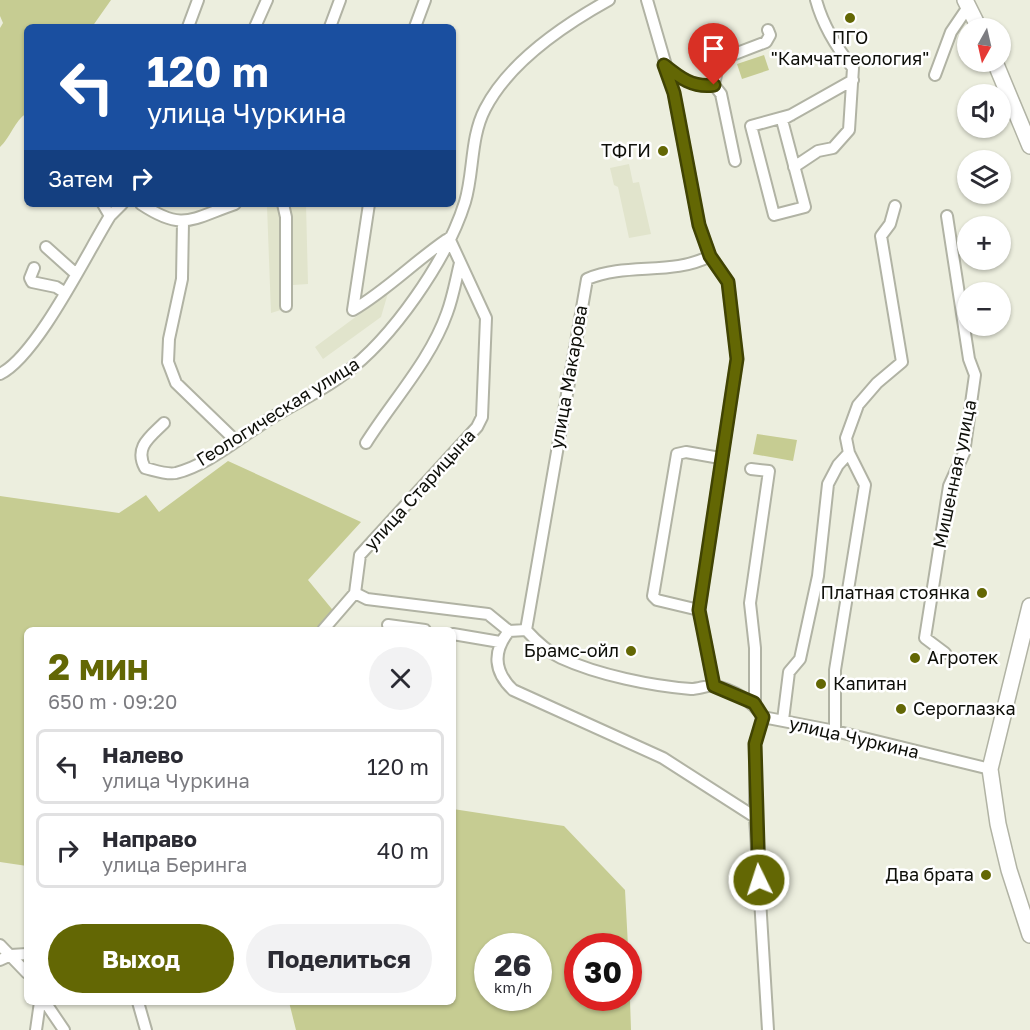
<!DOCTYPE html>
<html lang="ru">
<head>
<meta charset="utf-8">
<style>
  body { margin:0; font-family:"Golos Text",sans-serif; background:#f2f2f3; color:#2b2b33; height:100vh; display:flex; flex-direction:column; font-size:22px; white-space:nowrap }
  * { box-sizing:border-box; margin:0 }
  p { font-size:20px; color:#7c7c81 }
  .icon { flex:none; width:33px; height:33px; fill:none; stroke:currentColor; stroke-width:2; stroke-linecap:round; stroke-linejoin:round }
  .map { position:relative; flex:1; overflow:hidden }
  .drawer { position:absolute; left:24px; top:627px; width:432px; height:378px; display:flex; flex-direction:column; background:#fff; border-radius:9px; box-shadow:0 2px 4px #0004 }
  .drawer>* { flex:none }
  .banner { position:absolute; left:24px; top:24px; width:432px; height:183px; border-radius:9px; box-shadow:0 2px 4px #0004; background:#1a4fa0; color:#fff; overflow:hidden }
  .needle { width:39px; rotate:188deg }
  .buttons { position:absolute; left:957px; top:18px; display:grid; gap:12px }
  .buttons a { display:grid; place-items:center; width:54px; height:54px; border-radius:50%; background:#fff; box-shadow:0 2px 4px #0004; font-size:30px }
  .speed { position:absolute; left:474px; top:933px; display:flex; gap:12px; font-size:30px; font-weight:700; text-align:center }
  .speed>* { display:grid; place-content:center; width:78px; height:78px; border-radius:50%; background:#fff; box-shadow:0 2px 4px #0004; line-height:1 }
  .speed small { font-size:15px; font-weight:400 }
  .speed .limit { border:9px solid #d22; background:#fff; color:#111 }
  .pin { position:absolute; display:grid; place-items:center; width:51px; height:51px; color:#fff; margin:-62px -26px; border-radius:50% 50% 50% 0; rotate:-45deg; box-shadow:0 0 6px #0007 }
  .pin .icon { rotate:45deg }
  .me { position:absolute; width:66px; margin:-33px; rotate:356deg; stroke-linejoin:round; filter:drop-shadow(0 0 4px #0008) }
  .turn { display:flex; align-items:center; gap:21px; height:126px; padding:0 24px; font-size:27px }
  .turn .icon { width:78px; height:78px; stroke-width:2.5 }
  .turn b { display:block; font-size:42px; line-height:51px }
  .then { display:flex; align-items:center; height:57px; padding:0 24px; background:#0003; gap:12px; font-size:22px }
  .round { display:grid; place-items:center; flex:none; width:63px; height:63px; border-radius:32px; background:#f2f2f3 }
  .headline { display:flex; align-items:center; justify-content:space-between; height:102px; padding:0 24px }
  h1 { font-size:36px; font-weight:700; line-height:45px; color:#636704 }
  .button { display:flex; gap:12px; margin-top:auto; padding:12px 24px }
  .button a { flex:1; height:69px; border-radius:36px; background:#636704; color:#fff; font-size:24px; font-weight:700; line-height:69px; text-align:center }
  .button a+a { background:#f2f2f3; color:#2b2b33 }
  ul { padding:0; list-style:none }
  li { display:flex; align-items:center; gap:18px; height:75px; margin:0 12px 9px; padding:0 12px; border:3px solid #e1e1e2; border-radius:9px }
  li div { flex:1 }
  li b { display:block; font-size:22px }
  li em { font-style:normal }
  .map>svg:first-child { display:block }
</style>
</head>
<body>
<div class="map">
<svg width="1030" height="1030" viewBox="0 0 1030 1030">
  <rect width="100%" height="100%" fill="#eceede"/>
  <path fill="#e1e4cc" d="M629,164L633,183L639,182L651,234L629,238L618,187L614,185L610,168Z
    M280,204L284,218V309L271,313L267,206Z
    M287,204H306L308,284L293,285Z
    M388,293L381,317L323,359L315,347Z"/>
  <path fill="#c6cc92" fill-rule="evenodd" d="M0,0H111L92,27H27V113C14,121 11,137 0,147V28L3,23L0,16Z
    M764,55L769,70L742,79L737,64Z
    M757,434L797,440L793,461L753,454Z
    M228,461L361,522L308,580L336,614L323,630H27V866L0,862V496L119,513L146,495L159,512Z
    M453,809L564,826L625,890L628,946H578V998H628L629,970L631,1030H296L289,1002H453ZM538,946V998H488V946Z"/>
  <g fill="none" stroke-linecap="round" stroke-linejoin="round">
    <g stroke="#b1b3a4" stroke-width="14">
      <path id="minor" d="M647,0L674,93L699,225L710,256
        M188,27L198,0
        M255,27L267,0
        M330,27L340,0
        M415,27L425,0
        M664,66C681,78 693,88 714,85L721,94L735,161
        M935,75L951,32L968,7
        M714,85L719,60L766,42L770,35L768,30
        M791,115L751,126L774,215L805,207L782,120L853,80
        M794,167L818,151L833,148L849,130L853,68C836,47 823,26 816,0
        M103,204L110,216
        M141,204C183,232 191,219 235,204
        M283,204L286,217V306
        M369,204L353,310C387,290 414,262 446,240
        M183,222L182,279L169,339L168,362L176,383L236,441
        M46,247L75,273
        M34,268L30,278L32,282L56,287L64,292
        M0,374C37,356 87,253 110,216L122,204
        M164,423C150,437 134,447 145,468C154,470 166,475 176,473C205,466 234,442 259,426C286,407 318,394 344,374C392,339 447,260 465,202C474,172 470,138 485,109C509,62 564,25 609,0
        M366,443C393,400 430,361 447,313C453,297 456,279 460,263
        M751,469L769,471L750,603L755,648V703
        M355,593L367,599L488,614L509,631L526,630C536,641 548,652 561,658C598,675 652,686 691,689C699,689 707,685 714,686C732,689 754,702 763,717L835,731L990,769
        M699,610L657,600L653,596L677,454L686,452L720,458
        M388,625L425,630
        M323,630L355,593L360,555L477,427L482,417L486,318L449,238
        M526,630L587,279C627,262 672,276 710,256L728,282L737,359L699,610L714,686
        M509,631C492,652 494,672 513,690L663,758L755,817
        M453,634L500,642
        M945,653L925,638L949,486L964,453L975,375L969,359L947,216
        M763,717L755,744V817L768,1030
        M783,720L789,672L800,659L818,576L828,484L838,465L849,453
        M835,731V670L865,485L849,453L846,438L858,405L877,383L902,362L881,236L890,224L895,206
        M0,945L27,973
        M0,960L11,955L27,954
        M45,1002L64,1030
        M138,1002L146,1030
        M36,1030L40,1002"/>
    </g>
    <g stroke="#b1b3a4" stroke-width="18">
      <path id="secondary" d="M965,0L979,28
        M995,62L1030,146
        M1030,606L990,769L998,824L1009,870L1030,935"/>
    </g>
    <use href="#minor" stroke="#fff" stroke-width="10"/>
    <use href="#secondary" stroke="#fff" stroke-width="15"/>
  </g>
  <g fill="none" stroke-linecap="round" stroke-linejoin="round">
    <g stroke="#404303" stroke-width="15">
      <path id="route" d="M714,85C693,88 680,78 664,65L674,93L699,225L710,256L728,282L737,359L699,610L714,686L754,703L763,717L755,744L759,880"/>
    </g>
    <use href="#route" stroke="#636704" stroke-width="10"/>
  </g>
  <g fill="#636704" stroke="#fff" stroke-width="2">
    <circle cx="850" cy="18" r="6"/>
    <circle cx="663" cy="151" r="6"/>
    <circle cx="982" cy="593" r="6"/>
    <circle cx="631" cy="651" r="6"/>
    <circle cx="915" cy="658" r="6"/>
    <circle cx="821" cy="684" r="6"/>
    <circle cx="901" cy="709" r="6"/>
    <circle cx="986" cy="875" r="6"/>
  </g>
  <g text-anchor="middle" stroke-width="5" stroke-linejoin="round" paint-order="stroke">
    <g font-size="18" fill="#0e0f09" stroke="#fff" text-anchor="end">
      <text x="850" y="44" text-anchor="middle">ПГО<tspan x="850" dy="21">"Камчатгеология"</tspan></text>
      <text x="651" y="157">ТФГИ</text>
      <text x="970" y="599">Платная стоянка</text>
      <text x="619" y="657">Брамс-ойл</text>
      <text x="927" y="664" text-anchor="start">Агротек</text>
      <text x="833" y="690" text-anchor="start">Капитан</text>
      <text x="913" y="715" text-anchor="start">Сероглазка</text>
      <text x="974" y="881">Два брата</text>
    </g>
    <g font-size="18" fill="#0e0f09" stroke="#fff">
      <text transform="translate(569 377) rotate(-80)" y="6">улица Макарова</text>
      <text transform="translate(278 412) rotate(-32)" y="6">Геологическая улица</text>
      <text transform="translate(955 474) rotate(-78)" y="6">Мишенная улица</text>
      <text transform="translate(420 490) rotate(-48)" y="6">улица Старицына</text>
      <text transform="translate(854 738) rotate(13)" y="6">улица Чуркина</text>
    </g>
  </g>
</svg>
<div class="buttons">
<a><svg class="needle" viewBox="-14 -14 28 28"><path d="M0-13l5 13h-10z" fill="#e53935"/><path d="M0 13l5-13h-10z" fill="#7c7c81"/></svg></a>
<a><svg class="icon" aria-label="sound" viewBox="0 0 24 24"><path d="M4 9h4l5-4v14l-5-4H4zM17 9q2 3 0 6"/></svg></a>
<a><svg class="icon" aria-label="layers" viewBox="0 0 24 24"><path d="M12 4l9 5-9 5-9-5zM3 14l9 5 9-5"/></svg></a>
<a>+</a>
<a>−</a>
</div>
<div class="speed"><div>26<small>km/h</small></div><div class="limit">30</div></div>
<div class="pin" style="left:714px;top:85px;background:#d93025"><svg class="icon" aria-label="arrive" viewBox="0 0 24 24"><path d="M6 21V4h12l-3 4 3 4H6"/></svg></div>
<svg class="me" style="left:759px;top:880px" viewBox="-20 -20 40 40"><circle r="17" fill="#636704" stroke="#fff" stroke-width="3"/><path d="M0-11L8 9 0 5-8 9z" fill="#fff"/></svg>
<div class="banner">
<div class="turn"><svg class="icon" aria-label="left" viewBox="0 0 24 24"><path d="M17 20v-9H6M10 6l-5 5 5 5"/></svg><div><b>120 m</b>улица Чуркина</div></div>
<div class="then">Затем<svg class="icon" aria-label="right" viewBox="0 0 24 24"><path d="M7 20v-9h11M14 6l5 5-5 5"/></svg></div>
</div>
<section class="drawer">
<div class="headline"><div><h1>2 мин</h1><p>650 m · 09:20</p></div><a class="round"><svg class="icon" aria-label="close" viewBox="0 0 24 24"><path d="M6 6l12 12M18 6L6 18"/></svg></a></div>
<ul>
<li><svg class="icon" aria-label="left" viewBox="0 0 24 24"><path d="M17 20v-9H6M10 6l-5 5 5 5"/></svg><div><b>Налево</b><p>улица Чуркина</p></div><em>120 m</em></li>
<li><svg class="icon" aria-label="right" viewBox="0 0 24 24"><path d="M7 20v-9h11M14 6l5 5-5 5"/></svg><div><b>Направо</b><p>улица Беринга</p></div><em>40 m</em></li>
</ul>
<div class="button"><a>Выход</a><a>Поделиться</a></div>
</section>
</div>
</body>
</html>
